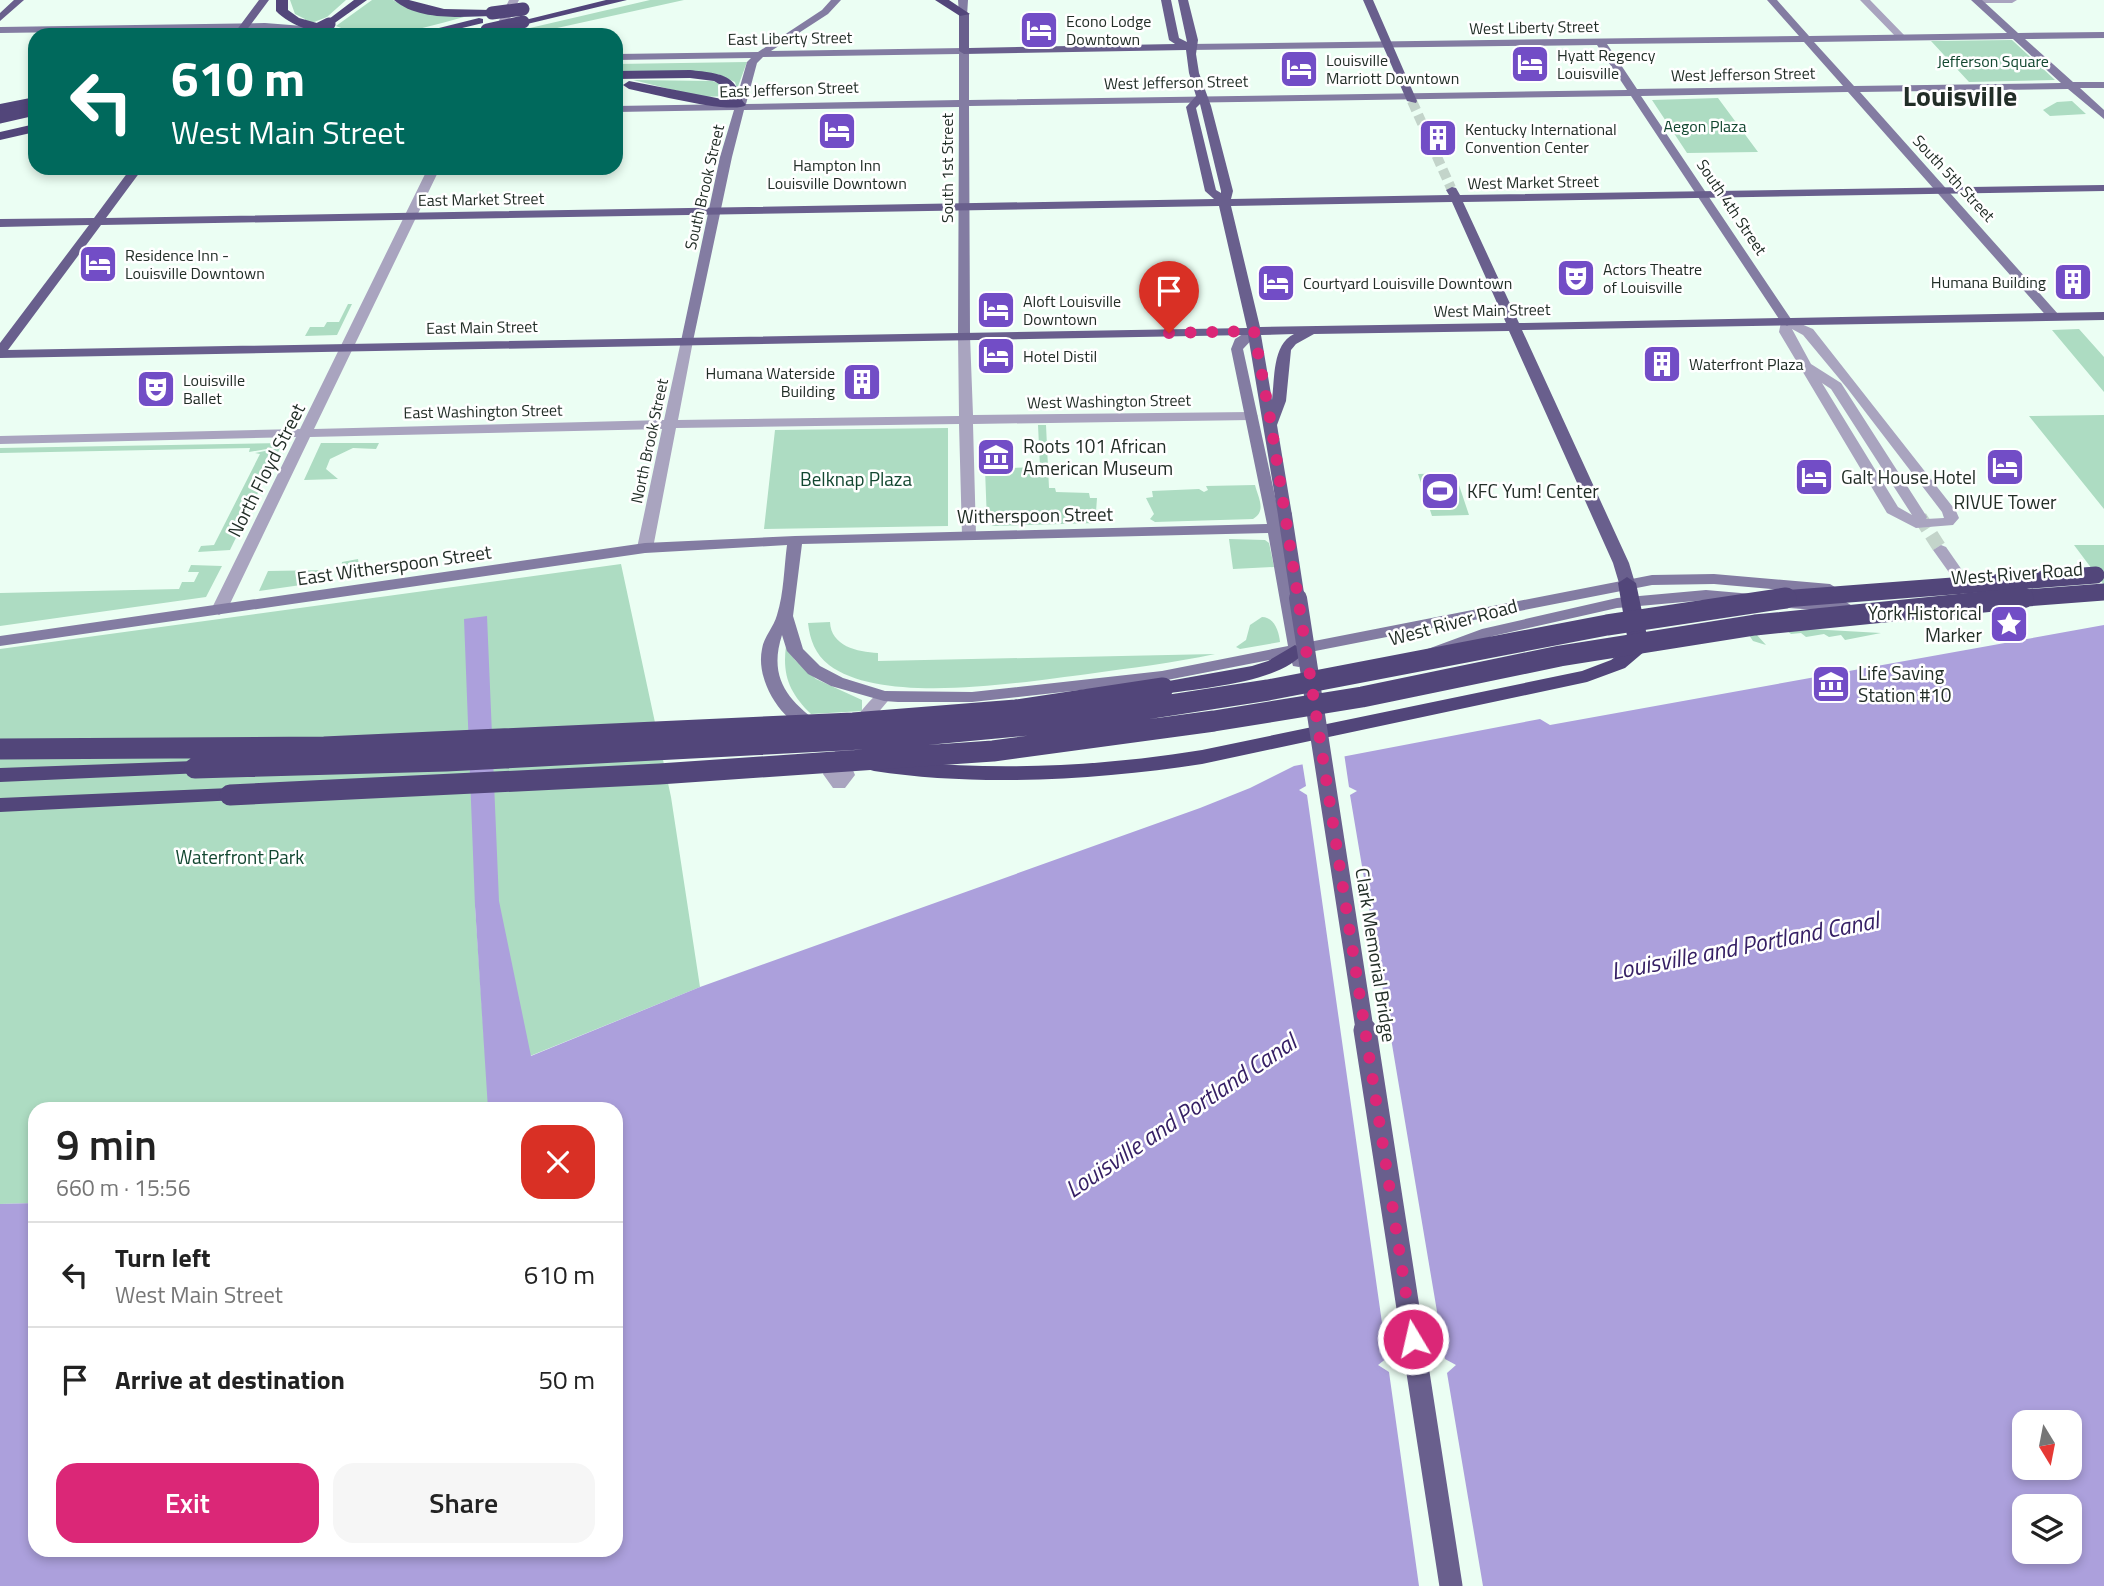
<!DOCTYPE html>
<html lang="en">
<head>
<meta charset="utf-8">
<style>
  body { margin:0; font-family:"Titillium Web",sans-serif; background:#f6f6f6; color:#222; height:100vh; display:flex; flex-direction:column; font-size:26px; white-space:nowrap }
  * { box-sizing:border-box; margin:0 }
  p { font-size:23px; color:#767676 }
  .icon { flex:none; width:38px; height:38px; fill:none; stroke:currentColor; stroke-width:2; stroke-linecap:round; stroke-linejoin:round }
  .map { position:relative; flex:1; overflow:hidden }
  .drawer { position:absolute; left:28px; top:1102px; width:595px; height:455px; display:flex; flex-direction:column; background:#fff; border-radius:21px; box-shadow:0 4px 10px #0003 }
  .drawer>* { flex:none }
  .hud { position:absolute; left:28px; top:28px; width:595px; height:147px; border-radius:21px; box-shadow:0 4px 10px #0003; background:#00695c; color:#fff; overflow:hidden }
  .needle { width:46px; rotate:170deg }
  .buttons { position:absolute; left:2012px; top:1410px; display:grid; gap:14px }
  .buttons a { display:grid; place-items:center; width:70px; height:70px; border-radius:14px; background:#fff; box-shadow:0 4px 10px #0003; font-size:35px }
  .pin { position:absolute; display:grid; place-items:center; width:60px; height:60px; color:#fff; margin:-72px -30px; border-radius:50% 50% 50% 0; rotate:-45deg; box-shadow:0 0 7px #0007 }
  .pin .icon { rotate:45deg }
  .me { position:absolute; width:77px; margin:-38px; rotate:351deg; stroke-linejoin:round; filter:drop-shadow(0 0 5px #0008) }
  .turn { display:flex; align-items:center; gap:24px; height:147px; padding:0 28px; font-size:32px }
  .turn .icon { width:91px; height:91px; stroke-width:2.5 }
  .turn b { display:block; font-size:49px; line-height:60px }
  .round { display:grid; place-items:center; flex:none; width:74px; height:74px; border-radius:21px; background:#f6f6f6 }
  .summary { display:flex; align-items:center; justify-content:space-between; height:119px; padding:0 28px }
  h1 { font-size:42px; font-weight:600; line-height:52px }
  .button { display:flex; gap:14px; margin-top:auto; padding:14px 28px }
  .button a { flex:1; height:80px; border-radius:21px; background:#db2777; color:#fff; font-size:28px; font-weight:600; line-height:80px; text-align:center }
  .button a+a { background:#f6f6f6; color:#222 }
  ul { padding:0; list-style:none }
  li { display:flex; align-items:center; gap:21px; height:105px; padding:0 28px; border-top:2px solid #e0e0e0 }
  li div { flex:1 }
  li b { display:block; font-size:26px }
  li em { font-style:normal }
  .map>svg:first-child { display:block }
</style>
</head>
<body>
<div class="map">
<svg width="2104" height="1586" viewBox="0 0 2104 1586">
  <rect width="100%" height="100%" fill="#ebfef3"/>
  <path fill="#addcc2" d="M290,0H346L327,17L309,24L305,22V19L295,14Z
    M372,0H393L405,7L464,17C420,29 377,43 336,26Z
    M650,0H684L548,30L517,31Z
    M2012,40L2055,80L1969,82L1931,41Z
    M747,62L737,89L735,82L718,74L616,73V64Z
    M633,80L713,81L722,85L728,96L702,97Z
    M1718,98L1758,152L1687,153L1652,100Z
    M2072,101L2086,114L2050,116L2043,110L2057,102Z
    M348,304H352L337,335L305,336L310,327H324L327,322H339Z
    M2079,329L2104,357V392L2052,330Z
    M2104,415V509L2029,416Z
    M1038,425H1046L1049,488H1055L1056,492L1089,493L1090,498H1097L1096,512L1100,519L1096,523L993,526L987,522L985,469L1040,467Z
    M948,428V526L764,529L775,430Z
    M283,443L278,447L249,452L250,448L0,453V448Z
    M321,443H379L376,449L353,448L330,459L326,469L338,479L304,480Z
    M280,448L230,550L198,552L201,546L214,545L260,454L255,453Z
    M1455,473L1469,515L1432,516L1418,474Z
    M1255,485C1258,497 1267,511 1253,519L1155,522L1150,519L1154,514L1146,498L1153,497L1152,491L1199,489L1204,492L1208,490L1206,486Z
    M1229,539L1265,540L1269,543L1274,567L1233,569Z
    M2074,545H2104V585Z
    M358,559L359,565L369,563L370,569L395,565L392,573L340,580L342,562Z
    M621,564L671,797L700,987L530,1056L475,906L489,1109L35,1110V1203L0,1204V649Z
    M191,565L222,566L206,597L0,626V593L179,589L182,582H194L199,572H188Z
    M328,570L322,582L259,591L268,571Z
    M1262,617C1274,617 1279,631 1280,642L1240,649L1236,647L1246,640L1250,625Z
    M830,622C831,646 857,652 878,653V661L1215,654C1173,663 1130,668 1088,674C1023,682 883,706 829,665C815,654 810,640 808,623Z
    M1773,627L1881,633L1845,640L1841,635L1829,637L1824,634L1806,637L1801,633L1791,634L1786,630L1757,635L1766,645L1753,641L1749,635Z
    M786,646L795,660L816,679L862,700V711L811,714C790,693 782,676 786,646Z"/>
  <path fill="#aca0dc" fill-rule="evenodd" d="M487,616L499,901L531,1056L700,987L1200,808L1250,788L1294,766L1540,719L1550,725L2104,625V1586H0V1204L35,1203V1550H616V1110L488,1109L475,906L464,619ZM2025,1423H2070V1468H2025ZM2025,1507H2070V1552H2025Z"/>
  <path fill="#ebfef3" d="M1344,753L1349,787L1357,791L1350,795L1445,1359L1456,1365L1447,1373L1483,1586H1419L1389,1372L1378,1365L1387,1358L1307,795L1299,790L1306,786L1302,761Z"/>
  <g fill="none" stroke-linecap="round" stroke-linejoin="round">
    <path stroke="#c3d4ca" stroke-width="14" stroke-dasharray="14 7" stroke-linecap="butt" d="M1920,517L1941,550"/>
    <path stroke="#c3d4ca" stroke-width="10" stroke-dasharray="10 5" stroke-linecap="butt" d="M1412,101L1451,188"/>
    <path fill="#a9a4bf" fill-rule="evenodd" d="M509,0H519L502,35H492Z
      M1860,0H1870L1905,36V40H1899Z
      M1972,0H2017L2012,3H1977Z
      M428,168H440L314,429L664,420L681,341L687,337L693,341L678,420L959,416L958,336L964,332L970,336L973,415L1251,412L1258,416L1251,420L973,424L976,535L969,539L962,535L959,424L676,428L653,548L645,553L637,548L662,429L310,437L227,610L219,615L211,610L296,437L0,444V436L300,429Z
      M1787,318L1813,329L1956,511L1959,518L1953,525L1916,528L1887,513L1779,332L1781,322ZM1792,329L1803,335L1847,388L1942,512L1944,518L1926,519L1927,517L1841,383L1811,364ZM1822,383L1831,389L1912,515L1898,507Z
      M1941,545L1946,547L1978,593L1981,596L1978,599H1968L1933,550Z
      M884,691L892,696L872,720L848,758L855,775L845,788H833L823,774L826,766C838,748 865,696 884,691Z"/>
    <path fill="#837ca2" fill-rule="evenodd" d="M831,0H841L828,14L771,51L964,48L969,51V100L1627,90L1597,45L1189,50L1184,47L1189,44L1799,36L1767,0H1777L1809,36L2007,33L1971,0H1982L2018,33L2104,32V38L2025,39L2073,82H2104V88H2080L2104,110V119L2068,89L1860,92L2058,314V320H2050L1848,92L1641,96L1793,322L1787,326L1781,322L1631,96L969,106L970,336L964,340L958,336L959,107L744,110L732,157L693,341L692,344H682L681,341L720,157L734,110L616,112V106L735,104L747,62L751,58L616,60V54L758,52L822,10ZM2013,39L2061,83L1854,86L1814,42ZM1804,42L1843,86L1637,89L1607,44ZM959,54V100L746,104L757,63L763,57Z
      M958,0H968L967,16L959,14Z
      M265,23L303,26L338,35L265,29L0,33V27Z
      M1254,327L1260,331L1243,349L1282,528L1304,643L1652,575L1714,574L1830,584L1838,589L1830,594L1714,584L1652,585L1305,653L1307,662L1299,667L1293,666L1290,656L1162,681L972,702H898L884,701L831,686L808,674L787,651L782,635C768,678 788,701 822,725L824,729L816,734C784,726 755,682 762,649C764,636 774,627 777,615C784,593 784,567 787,545L645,553L0,646V636L645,543L795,536L1267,524L1231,349L1235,339ZM1268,533L1288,646L1162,671L972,692L885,691L843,678L820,666L803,649L793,616L802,544Z
      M1706,590L1752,594L1760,599L1752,604L1706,600L1617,608L1493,636L1431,658L1423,653L1425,650L1482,629L1617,598Z
      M1780,599L1846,602L1854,607L1846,612L1774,607L1772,604Z"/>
    <path fill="#695f8d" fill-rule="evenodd" d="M14,0H24L0,21V13Z
      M259,0H269L243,35H233Z
      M1161,0H1171L1179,38L1187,42L1178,0H1188L1198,40L1196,54L1199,73L1211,106L1233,191L1231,199L1449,195L1446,190L1452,187L1456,188L1460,195L2104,185V191L1463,202L1519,323L2104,312V320L1522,330L1629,563L1635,583L1627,588L1619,583L1613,563L1509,331L1314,334L1296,344L1291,350L1286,401L1277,425L1292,515L1285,519L1278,515L1248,335L0,358V343L89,225L0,227V219L94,218L131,168H143L106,218L1214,199L1205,191L1186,107L1196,96L1189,73L1186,50L964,54L959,51V14L964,11L969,14V48L1175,44L1169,40ZM1200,104L1221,191V193L1216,190L1196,108ZM1452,202L1506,323L1260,327L1231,206ZM1219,206L1247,328L8,350L101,225ZM1294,334C1272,345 1275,378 1272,400L1261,335Z
      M1363,0H1373L1417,101L1416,103L1407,101Z"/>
    <path fill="#52467a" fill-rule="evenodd" d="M276,0H288V10L299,18L324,25L325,22L354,0H367L329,27L339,35C319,35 290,26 276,11Z
      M394,0H409L444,9L492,10L498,13L492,16C462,17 418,21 394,0Z
      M606,0H627L523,25L517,22Z
      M935,0H949L970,14L960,16Z
      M479,18L483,19V23L433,35H411Z
      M690,70C704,72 727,72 735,85C741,93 738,96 746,105C733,115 649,93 629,89L623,85L629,81L727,100L724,87L714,81L690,78L616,79V71Z
      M35,97V105L0,112V104Z
      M35,124V132L0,140V132Z
      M1627,577L1636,583L1647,636L1645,651L1625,668L1587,682L1202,764C1099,780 978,787 874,771L867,769L864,764L867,759L874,757C978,773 1098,767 1202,750L1582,671L1611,660L1626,649L1627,636L1618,583Z
      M1295,645L1305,651C1282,683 1200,688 1163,694L1156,692L1153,688L1156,684L1163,682L1252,666L1268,661Z
      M195,761L202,763L205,768L202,773L0,782V768Z
      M230,788L237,790L241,795L237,800L0,812V798Z"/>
    <path stroke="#695f8d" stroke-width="14" d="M1285,515L1298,600"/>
    <path stroke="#695f8d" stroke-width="18" d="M1298,598L1365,1032"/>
    <path stroke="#695f8d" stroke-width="23" d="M1365,1030L1451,1586"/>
    <path stroke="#52467a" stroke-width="13" d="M492,13L523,9
      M487,30L523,22
      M307,35L329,24
      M0,117L35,109"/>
    <path stroke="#52467a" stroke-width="17" d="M1770,600L2096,575
      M2000,600L2104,592"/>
    <path stroke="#52467a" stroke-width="21" d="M0,749L324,747L853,723L1016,710L1163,688
      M195,768L446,761L900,737L1061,722L1268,690L1607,625L1786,598
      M230,795L659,774L993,751L1214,721L1362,697L1560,656L1755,625L2023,598"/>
  </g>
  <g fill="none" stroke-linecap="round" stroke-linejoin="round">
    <path stroke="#db2777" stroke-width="12" stroke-dasharray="0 21.6" d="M1169,333L1254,331L1271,424L1413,1339"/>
  </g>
  <defs>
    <g id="hotel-square" transform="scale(2.0125)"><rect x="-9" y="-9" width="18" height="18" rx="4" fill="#724dc6" stroke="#fff"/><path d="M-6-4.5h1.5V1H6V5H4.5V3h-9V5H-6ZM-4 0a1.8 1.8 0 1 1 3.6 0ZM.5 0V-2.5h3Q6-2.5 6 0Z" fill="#fff"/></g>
    <g id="building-square" transform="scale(2.0125)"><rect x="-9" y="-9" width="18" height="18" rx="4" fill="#724dc6" stroke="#fff"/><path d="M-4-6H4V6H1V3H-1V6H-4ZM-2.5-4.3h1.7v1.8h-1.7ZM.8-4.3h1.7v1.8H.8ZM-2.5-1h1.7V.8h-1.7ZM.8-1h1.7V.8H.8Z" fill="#fff"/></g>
    <g id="theatre-square" transform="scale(2.0125)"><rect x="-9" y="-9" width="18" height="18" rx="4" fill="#724dc6" stroke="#fff"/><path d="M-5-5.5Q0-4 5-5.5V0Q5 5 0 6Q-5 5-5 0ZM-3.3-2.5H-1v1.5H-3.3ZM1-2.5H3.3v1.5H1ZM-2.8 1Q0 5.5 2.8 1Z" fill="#fff"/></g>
    <g id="museum-square" transform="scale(2.0125)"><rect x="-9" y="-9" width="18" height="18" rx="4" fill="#724dc6" stroke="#fff"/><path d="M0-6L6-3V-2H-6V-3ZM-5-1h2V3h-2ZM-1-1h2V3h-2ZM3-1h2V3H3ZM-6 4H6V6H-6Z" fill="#fff"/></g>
    <g id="stadium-square" transform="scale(2.0125)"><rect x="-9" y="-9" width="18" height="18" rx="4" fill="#724dc6" stroke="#fff"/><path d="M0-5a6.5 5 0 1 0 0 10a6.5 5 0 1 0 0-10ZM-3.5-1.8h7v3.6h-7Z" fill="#fff"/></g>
    <g id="sight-square" transform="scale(2.0125)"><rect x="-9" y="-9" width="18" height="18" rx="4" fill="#724dc6" stroke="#fff"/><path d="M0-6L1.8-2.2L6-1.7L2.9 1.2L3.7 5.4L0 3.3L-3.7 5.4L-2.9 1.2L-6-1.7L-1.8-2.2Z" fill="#fff"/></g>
  </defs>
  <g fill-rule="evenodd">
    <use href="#hotel-square" x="1039" y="30"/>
    <use href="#hotel-square" x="1530" y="64"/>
    <use href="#hotel-square" x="1299" y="69"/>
    <use href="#hotel-square" x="837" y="131"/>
    <use href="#building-square" x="1438" y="138"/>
    <use href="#hotel-square" x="98" y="264"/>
    <use href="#theatre-square" x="1576" y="278"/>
    <use href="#building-square" x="2073" y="282"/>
    <use href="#hotel-square" x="1276" y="283"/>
    <use href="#hotel-square" x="996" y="310"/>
    <use href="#hotel-square" x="996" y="356"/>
    <use href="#building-square" x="1662" y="364"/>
    <use href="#building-square" x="862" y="382"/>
    <use href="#theatre-square" x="156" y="389"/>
    <use href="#museum-square" x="996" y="457"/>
    <use href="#hotel-square" x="2005" y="467"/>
    <use href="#hotel-square" x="1814" y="477"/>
    <use href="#stadium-square" x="1440" y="491"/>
    <use href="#sight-square" x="2009" y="624"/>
    <use href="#museum-square" x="1831" y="684"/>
  </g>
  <g text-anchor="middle" stroke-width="5" stroke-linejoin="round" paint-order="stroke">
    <g font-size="16" fill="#222e27" stroke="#fff" text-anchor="start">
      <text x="1066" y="27">Econo Lodge<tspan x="1066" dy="18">Downtown</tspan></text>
      <text x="1557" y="61">Hyatt Regency<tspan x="1557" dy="18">Louisville</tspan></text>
      <text x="1326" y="66">Louisville<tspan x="1326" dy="18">Marriott Downtown</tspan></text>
      <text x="1465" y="135">Kentucky International<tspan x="1465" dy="18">Convention Center</tspan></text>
      <text x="837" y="171" text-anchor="middle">Hampton Inn<tspan x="837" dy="18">Louisville Downtown</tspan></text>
      <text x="125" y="261">Residence Inn -<tspan x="125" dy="18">Louisville Downtown</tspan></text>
      <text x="1603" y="275">Actors Theatre<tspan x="1603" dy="18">of Louisville</tspan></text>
      <text x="2046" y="288" text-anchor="end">Humana Building</text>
      <text x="1303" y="289">Courtyard Louisville Downtown</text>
      <text x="1023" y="307">Aloft Louisville<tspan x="1023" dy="18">Downtown</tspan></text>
      <text x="1023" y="362">Hotel Distil</text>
      <text x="1689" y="370">Waterfront Plaza</text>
      <text x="835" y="379" text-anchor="end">Humana Waterside<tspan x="835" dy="18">Building</tspan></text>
      <text x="183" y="386">Louisville<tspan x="183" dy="18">Ballet</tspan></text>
    </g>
    <g font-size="16" fill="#222e27" stroke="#fff">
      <text transform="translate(1534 27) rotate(-1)" y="6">West Liberty Street</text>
      <text transform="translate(790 38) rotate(-1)" y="6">East Liberty Street</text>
      <text transform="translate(1743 74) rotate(-1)" y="6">West Jefferson Street</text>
      <text transform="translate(1176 82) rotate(-1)" y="6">West Jefferson Street</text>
      <text transform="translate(789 89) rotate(-2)" y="6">East Jefferson Street</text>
      <text transform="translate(947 168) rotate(-90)" y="6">South 1st Street</text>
      <text transform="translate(1954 178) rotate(47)" y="6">South 5th Street</text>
      <text transform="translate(1533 182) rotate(-1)" y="6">West Market Street</text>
      <text transform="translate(704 187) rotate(-77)" y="6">South Brook Street</text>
      <text transform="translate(481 199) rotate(-1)" y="6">East Market Street</text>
      <text transform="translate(1732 207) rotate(56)" y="6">South 4th Street</text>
      <text transform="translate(1492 310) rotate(-1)" y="6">West Main Street</text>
      <text transform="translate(482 327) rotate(-1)" y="6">East Main Street</text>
      <text transform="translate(1109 401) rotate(-1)" y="6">West Washington Street</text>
      <text transform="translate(483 411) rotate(-1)" y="6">East Washington Street</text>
      <text transform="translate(649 441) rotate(-78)" y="6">North Brook Street</text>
    </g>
    <g font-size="16" fill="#124730" stroke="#fff">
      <text x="1993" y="67">Jefferson Square</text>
      <text x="1705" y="132">Aegon Plaza</text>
    </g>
    <g font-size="19" fill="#222e27" stroke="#fff" text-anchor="start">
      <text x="1023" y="453">Roots 101 African<tspan x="1023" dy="22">American Museum</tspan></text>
      <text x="1841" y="484">Galt House Hotel</text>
      <text x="1467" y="498">KFC Yum! Center</text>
      <text x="2005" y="509" text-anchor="middle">RIVUE Tower</text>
      <text x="1982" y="620" text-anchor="end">York Historical<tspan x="1982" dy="22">Marker</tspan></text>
      <text x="1858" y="680">Life Saving<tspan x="1858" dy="22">Station #10</tspan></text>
    </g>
    <g font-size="19" fill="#222e27" stroke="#fff">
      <text transform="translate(266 470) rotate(-63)" y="7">North Floyd Street</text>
      <text transform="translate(1035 515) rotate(-1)" y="7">Witherspoon Street</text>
      <text transform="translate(394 565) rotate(-8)" y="7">East Witherspoon Street</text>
      <text transform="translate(2017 573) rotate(-4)" y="7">West River Road</text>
      <text transform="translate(1453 622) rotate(-15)" y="7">West River Road</text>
      <text transform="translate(1376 955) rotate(81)" y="7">Clark Memorial Bridge</text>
    </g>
    <g font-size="19" fill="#124730" stroke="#fff">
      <text x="856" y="486">Belknap Plaza</text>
      <text x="240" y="864">Waterfront Park</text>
    </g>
    <g font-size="24" font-style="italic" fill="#362065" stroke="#fff">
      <text transform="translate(1745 946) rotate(-11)" y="8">Louisville and Portland Canal</text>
      <text transform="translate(1181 1116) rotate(-34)" y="8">Louisville and Portland Canal</text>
    </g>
    <g font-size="28" font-weight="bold" fill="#222e27" stroke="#fff">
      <text x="1960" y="106">Louisville</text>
    </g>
  </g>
</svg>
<div class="buttons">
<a><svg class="needle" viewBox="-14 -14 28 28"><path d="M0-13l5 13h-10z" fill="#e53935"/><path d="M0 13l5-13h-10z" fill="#767676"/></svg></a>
<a><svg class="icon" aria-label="layers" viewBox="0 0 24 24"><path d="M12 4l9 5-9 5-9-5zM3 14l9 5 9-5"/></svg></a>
</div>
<div class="pin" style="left:1169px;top:333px;background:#d93025"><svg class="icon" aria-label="arrive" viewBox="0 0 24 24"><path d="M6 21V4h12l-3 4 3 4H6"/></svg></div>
<svg class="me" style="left:1413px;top:1339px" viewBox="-20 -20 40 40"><circle r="17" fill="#db2777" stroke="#fff" stroke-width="3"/><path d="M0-11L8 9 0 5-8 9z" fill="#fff"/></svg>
<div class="hud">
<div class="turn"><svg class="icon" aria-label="left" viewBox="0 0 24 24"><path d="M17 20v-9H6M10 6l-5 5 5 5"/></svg><div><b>610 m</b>West Main Street</div></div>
</div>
<section class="drawer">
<div class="summary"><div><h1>9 min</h1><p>660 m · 15:56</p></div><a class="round" style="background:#d93025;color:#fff"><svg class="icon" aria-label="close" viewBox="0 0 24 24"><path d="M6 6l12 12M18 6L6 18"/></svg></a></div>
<ul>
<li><svg class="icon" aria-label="left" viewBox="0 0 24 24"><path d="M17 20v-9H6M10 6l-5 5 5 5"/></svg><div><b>Turn left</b><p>West Main Street</p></div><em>610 m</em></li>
<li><svg class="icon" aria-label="arrive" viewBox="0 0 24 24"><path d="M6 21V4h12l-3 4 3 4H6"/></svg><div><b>Arrive at destination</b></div><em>50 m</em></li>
</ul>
<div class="button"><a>Exit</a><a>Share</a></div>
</section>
</div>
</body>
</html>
